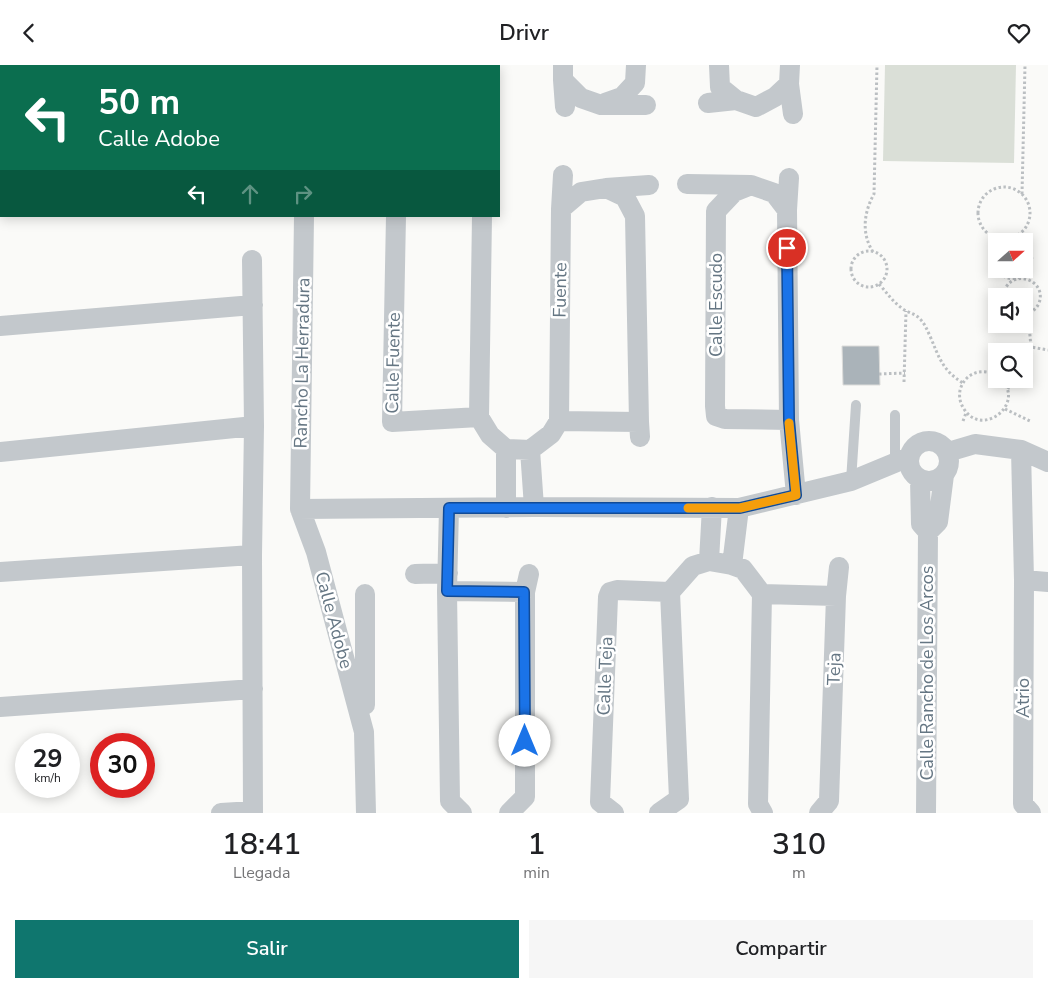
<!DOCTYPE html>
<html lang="es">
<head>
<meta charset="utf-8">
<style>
  body { margin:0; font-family:"Nunito Sans",sans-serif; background:#f6f6f6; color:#202124; height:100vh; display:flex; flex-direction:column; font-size:19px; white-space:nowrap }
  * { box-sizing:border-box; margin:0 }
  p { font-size:16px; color:#757577 }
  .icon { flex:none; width:28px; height:28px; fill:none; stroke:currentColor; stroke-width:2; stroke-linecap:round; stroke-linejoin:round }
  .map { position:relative; height:748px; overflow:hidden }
  .side { display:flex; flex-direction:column; background:#fff; flex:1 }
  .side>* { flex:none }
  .guide { position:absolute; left:0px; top:0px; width:500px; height:152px; box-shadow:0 2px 12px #0003; background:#0b6e4f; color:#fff; overflow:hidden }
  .needle { width:32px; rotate:69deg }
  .tools { position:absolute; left:988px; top:168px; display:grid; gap:10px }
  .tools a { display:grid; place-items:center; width:45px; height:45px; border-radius:0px; background:#fff; box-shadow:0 2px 12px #0003; font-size:25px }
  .speed { position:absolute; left:15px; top:668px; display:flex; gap:10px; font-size:25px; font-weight:700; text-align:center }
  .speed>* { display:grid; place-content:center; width:65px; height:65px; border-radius:50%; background:#fff; box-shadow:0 2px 12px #0003; line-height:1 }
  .speed small { font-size:12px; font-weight:400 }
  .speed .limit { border:8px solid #d22; background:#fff; color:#111 }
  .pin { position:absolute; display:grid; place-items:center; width:42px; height:42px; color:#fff; margin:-21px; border:2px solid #fff; border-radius:50%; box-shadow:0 1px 5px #0007 }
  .me { position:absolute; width:55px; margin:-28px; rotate:0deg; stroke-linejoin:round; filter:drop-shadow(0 0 4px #0008) }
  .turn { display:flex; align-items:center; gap:18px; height:105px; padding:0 15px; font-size:22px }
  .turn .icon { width:65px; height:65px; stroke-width:2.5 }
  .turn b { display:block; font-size:35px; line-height:42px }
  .lanes { display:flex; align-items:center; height:48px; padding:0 15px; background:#0003; justify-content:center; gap:25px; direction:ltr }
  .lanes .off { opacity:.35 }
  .eta { display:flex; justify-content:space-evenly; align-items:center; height:85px; text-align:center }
  .eta b { font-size:30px; font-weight:600; line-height:35px }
  .primary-button { display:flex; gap:10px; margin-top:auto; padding:10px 15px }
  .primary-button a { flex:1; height:58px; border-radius:0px; background:#0f766e; color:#fff; font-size:20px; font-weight:600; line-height:58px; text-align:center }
  .primary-button a+a { background:#f6f6f6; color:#202124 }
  header { display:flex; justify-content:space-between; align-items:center; height:65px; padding:0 15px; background:#fff; font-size:22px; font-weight:600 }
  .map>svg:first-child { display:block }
</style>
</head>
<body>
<header><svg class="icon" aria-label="back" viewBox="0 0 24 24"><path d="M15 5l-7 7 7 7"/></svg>Drivr<svg class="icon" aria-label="heart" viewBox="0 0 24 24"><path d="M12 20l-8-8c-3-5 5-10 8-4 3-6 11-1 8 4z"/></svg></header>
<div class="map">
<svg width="1048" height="748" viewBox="0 0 1048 748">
  <rect width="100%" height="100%" fill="#fafaf8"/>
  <path fill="#dadfd7" d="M885,0H1016L1014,98L883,96Z"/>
  <path fill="#aab3b9" stroke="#dcdcda" d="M842,281H879L880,320H843Z"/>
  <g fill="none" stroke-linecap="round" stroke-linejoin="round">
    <path stroke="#bbbfc2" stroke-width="3" stroke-dasharray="2.5 2.5" stroke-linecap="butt" d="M978 148a26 26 0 1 1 52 0a26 26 0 1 1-52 0Z
      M1022,129L1025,0
      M1006,176L1015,175L1018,176
      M996,185L993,195L996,204
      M851 204a18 18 0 1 1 36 0a18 18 0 1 1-36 0Z
      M873,187C861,168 864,147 874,129L877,0
      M996,204C1013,229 1047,199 1024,179
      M879,219C887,228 893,237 903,244C909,248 916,249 920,254C925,259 927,265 930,271C939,292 942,305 963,318
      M1003,231C1008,201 1048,214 1039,238C1036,245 1030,248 1024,250
      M1028,249L1031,282L1048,285
      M1024,291L1032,283
      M879,309L905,308
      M996,310C983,303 967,307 961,322C958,330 960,338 964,344C982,373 1026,339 1001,314
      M904,317L906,246
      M1008,324L1011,314
      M1005,344L1032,357
      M963,356L966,348"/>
    <path stroke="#c3c8cc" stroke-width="10" d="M895,398V350
      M851,416L856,340"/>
    <path stroke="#c3c8cc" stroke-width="20" d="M410,0V1
      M563,0V15L581,33L601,40H646
      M719,0L720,22L736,35L756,42L775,32L789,19L790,0
      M306,1V0
      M479,1V0
      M563,15L565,42
      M789,19L793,49
      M605,38L622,32L635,18L636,0
      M708,38L736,35
      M687,119L751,120L774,128L787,145L789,355L796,430
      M749,121L734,127L716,146L715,341L716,351L725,354L789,355
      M606,123L625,132L635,151L639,357L640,372
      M0,130H1
      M561,144L563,110
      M787,145L789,113
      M304,151L300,444L316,487L364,667L366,748
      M396,151L392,357L479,352
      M482,151L479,352L490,370L506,384L530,385L551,369L559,356L561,144L581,127L606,123L649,120
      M252,195L254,361L252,490L253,748
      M0,261L253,240
      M559,356L639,357
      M909 396a20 20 0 1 1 40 0a20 20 0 1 1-40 0Z
      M506,384V443
      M530,385L534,442
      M1021,385L1024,515L1023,739L1031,748
      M0,387L254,361
      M948,387L975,379L1021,385L1048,397
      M920,414L921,459L928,467L926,748
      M449,443L447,526L450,736L462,748
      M300,444L534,442L739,443L851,416L909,392
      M928,467L938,457L944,410
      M709,496L712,442
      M732,500L739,443
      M0,507L252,490
      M415,509L448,508
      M1024,515L1048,517
      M447,526L525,527
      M762,529L836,531
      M365,640V529
      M0,642L253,624
      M221,748L253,746
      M509,748L525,732V527L529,509
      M614,748L600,737L608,532L610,527L617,525L670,527
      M659,748L679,734L670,527L693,501L709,496L732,500L743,504L762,529L758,739L763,748
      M819,748L829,736L836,531L839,502"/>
  </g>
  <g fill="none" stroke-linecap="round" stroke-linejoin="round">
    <g stroke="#114b97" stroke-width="12">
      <path id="route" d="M525,676L524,527L447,526L449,443H740L796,430L789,355L787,183"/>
    </g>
    <use href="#route" stroke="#1a73e8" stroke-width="9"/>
    <path stroke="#f59e0b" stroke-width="9" d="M688,443H740L796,430L789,358"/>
  </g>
  <g text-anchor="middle" stroke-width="5" stroke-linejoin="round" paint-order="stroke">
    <g font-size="18" fill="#657683" stroke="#fff">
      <text transform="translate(560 225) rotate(-89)" y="6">Fuente</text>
      <text transform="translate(716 240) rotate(-90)" y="6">Calle Escudo</text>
      <text transform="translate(302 298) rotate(-89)" y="6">Rancho La Herradura</text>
      <text transform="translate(393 298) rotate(-89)" y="6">Calle Fuente</text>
      <text transform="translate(334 555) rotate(75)" y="6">Calle Adobe</text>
      <text transform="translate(834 604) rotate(-88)" y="6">Teja</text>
      <text transform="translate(927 608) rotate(-90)" y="6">Calle Rancho de Los Arcos</text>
      <text transform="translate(605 611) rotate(-88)" y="6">Calle Teja</text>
      <text transform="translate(1023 633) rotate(-90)" y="6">Atrio</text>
    </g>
  </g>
</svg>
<div class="tools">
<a><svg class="needle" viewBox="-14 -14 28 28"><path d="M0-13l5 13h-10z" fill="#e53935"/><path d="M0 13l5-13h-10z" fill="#757577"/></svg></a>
<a><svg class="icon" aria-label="sound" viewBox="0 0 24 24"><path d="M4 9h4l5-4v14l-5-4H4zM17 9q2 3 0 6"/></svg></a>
<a><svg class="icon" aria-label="search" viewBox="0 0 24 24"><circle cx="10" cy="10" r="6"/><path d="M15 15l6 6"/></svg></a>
</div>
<div class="speed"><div>29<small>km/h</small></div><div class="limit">30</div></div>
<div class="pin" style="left:787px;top:183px;background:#d93025"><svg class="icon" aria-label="arrive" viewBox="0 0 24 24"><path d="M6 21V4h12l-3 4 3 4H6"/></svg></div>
<svg class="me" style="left:525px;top:676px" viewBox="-20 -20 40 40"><circle r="19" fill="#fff"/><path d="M0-13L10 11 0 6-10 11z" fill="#1a73e8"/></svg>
<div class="guide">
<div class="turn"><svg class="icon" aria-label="left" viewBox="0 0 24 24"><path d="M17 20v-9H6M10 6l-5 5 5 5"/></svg><div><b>50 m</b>Calle Adobe</div></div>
<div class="lanes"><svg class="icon" aria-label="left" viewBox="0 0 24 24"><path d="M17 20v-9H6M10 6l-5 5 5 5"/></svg><svg class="icon off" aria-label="ahead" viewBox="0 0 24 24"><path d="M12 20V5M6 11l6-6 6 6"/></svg><svg class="icon off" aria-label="right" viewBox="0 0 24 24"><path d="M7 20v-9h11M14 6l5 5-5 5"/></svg></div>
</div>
</div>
<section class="side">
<div class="eta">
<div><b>18:41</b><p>Llegada</p></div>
<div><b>1</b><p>min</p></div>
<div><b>310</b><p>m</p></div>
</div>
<div class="primary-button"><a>Salir</a><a>Compartir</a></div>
</section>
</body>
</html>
